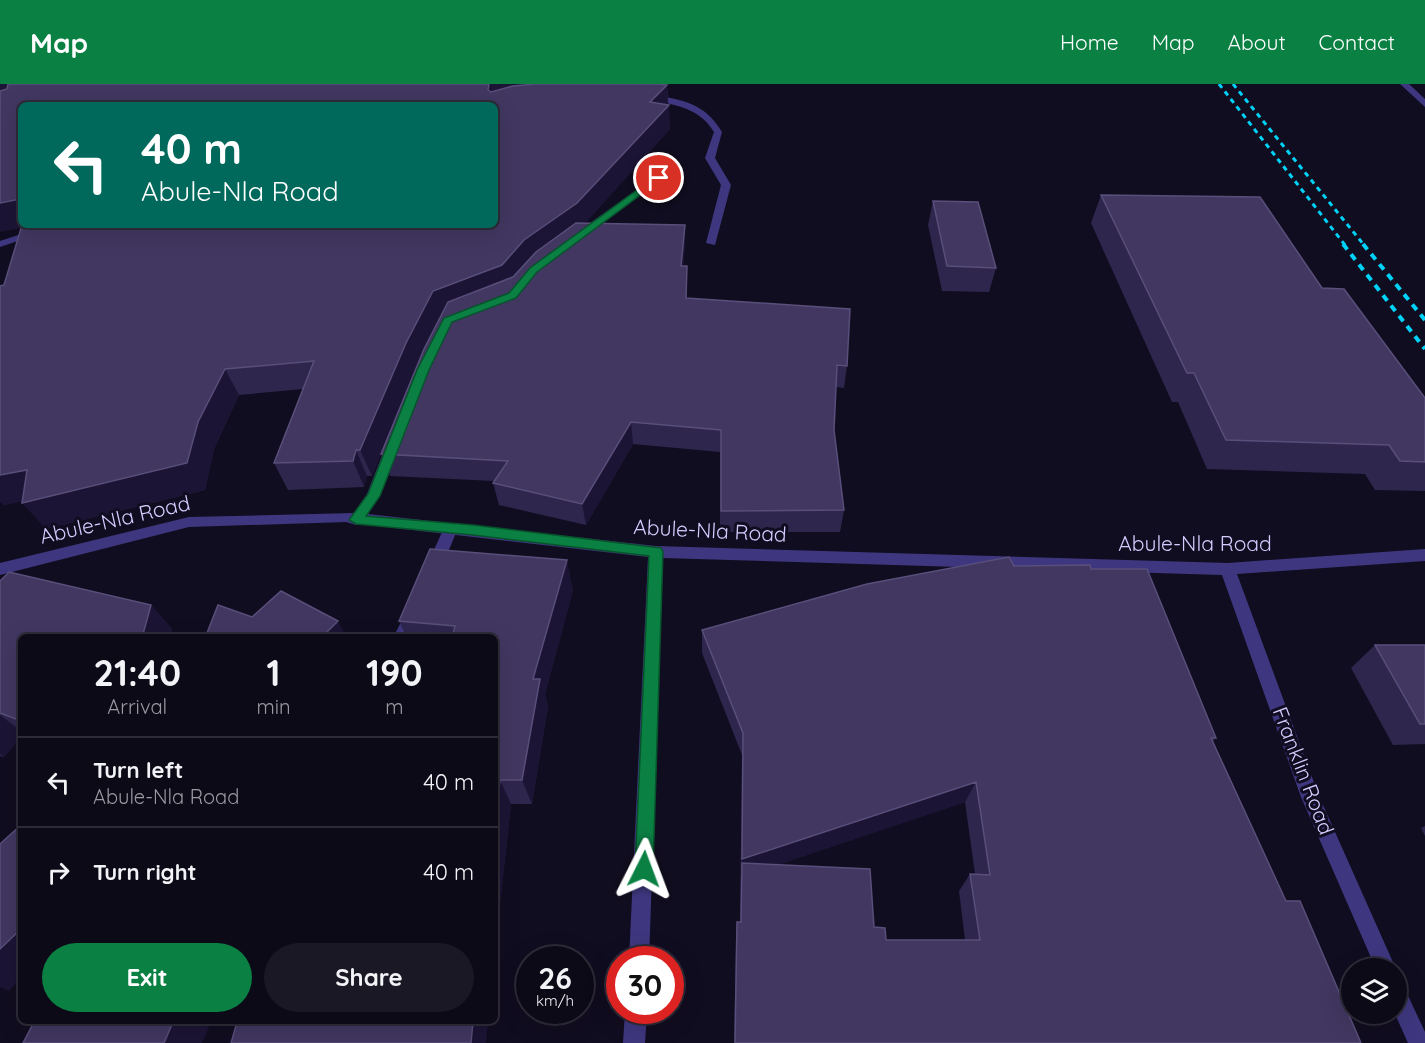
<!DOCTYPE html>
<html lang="en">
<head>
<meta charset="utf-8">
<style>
  body { margin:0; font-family:Quicksand,sans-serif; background:#1b1825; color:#f1f3f6; height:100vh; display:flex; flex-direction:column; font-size:22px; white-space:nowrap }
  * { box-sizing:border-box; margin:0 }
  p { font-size:20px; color:#9a9aa2 }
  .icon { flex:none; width:33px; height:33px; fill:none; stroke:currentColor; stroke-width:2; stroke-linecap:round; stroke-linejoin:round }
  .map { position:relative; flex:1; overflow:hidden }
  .side { position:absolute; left:18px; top:550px; width:480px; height:390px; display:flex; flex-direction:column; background:#0d0a18; border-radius:9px; box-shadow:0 6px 24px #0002,0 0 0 2px #2d2b37 }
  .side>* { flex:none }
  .top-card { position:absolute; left:18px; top:18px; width:480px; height:126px; border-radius:9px; box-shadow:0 6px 24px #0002,0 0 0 2px #2d2b37; background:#00695c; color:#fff; overflow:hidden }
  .controls { position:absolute; left:1341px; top:874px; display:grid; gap:12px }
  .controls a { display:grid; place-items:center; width:66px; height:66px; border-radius:50%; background:#0d0a18; box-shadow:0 6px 24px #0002,0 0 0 2px #2d2b37; font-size:30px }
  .speed { position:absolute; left:516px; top:862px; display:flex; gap:12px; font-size:30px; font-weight:700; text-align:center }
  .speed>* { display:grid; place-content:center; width:78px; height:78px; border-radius:50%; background:#0d0a18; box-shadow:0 6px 24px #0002,0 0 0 2px #2d2b37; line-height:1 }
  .speed small { font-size:15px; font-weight:400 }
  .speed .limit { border:9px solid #d22; background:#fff; color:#111 }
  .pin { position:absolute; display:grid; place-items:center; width:51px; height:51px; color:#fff; margin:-26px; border:3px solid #fff; border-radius:50%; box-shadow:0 2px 6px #0007 }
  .me { position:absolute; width:66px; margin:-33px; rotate:3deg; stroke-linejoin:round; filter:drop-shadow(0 0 4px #0008) }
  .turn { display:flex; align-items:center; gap:21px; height:126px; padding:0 24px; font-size:27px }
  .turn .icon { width:78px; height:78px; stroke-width:2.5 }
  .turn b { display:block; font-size:42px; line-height:51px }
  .eta { display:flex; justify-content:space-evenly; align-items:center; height:102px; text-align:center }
  .eta b { font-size:36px; font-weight:700; line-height:42px }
  .cta { display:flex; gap:12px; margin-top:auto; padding:12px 24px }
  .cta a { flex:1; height:69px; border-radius:36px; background:#0b8043; color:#fff; font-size:24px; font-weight:700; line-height:69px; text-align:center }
  .cta a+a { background:#1b1825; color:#f1f3f6 }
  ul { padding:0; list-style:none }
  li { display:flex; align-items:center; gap:18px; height:90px; padding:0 24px; border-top:2px solid #2d2b37 }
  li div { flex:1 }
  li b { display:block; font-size:22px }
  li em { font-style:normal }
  header { display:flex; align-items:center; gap:36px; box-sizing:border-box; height:84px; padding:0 30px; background:#0b8043; color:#fff }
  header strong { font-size:28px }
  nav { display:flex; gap:33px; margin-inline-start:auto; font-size:21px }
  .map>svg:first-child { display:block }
</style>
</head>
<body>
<header>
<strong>Map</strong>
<nav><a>Home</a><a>Map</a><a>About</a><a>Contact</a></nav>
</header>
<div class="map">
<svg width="1425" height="959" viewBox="0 0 1425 959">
  <rect width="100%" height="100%" fill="#110d20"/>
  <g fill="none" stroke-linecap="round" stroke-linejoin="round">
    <path fill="#3e377f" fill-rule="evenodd" d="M1400,0H1409L1425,15V23Z
      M451,439L456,440L458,444L441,485L438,489H428L425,485L444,444L446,440Z
      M414,523L420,524L422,529L409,554H393L408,524Z"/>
    <path fill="#3e377f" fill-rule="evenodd" d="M649,10C682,16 704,18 722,48L715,74L731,101L715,161L706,159L721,101L705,74L714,48C698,22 673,21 646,15L645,13Z
      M656,92L664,94L584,153H576V149Z
      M49,141H65L0,163V157Z
      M392,359L399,364L380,412L368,430L656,462L1228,479L1425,465V477L1237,490L1319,712L1396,885H1376L1301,713L1222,491L663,474L649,876H629L648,473L360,440L356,441L346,438L189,443L0,491V479L189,433L354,429L367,410L385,364Z
      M1396,898L1403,901L1425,948V959H1408L1395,930Z
      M625,927H647L645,959H623Z"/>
    <path stroke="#00d1f7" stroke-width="3" stroke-dasharray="5 4.5" stroke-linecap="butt" d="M1219,0L1345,161
      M1233,0L1364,161"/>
    <path stroke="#00d1f7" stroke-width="4" stroke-dasharray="7 6" stroke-linecap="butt" d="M1343,160L1425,265
      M1363,160L1425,236"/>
  </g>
  <path fill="#2f264e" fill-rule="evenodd" d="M0,0L667,1L670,45L585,139L685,141V162L683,182L687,214L847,282L844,304L836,303L834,346L844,426L840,448H720V368L633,360L586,441L499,421L493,399L494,397L390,392L381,370L420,276L415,285L372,392H367L364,403L288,406L274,379L303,305L239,311L214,365L205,406L46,445L22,417L4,421L0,417V202L4,201L21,144ZM21,21L495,141H21Z
    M1101,111L1322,204L1425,314V407L1375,406L1365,390L1207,385L1178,318H1172L1091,139Z
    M933,117L996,184L989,208L942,207L928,141Z
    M1014,482L1091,485L1216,654L1213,657L1286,817L1361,959H734L736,854L737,838H740L742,671L702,569V546ZM965,718L975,790H970L959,807L965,856H886L874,843L777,781Z
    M0,497L151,521L172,545L170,554H21V653L4,673L0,672Z
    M573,506L545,610L548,622L532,720H511L495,864V554H407L399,537Z
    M1375,561H1425V660L1393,661L1351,584Z
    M1425,742V752L1421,744Z"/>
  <path fill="#1c1434" d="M0,0H11L0,24Z
    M489,0H621L495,22L488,6Z
    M667,1L668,22L669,21L670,45L581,144L508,207L441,233L415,285L372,392L360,366L406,259L433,207L524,156L650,18Z
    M21,115V141H37L0,148V119Z
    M685,141V162L681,204V182Z
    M225,285L239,311L214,365L205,406L46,445L22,419L198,338Z
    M631,338L633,360L586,441L582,420Z
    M356,366L367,392L364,403L353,377Z
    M27,386L50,412L4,421L0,417V391Z
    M567,476L573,506L545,610L548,622L532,720L522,696L533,595Z
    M151,521L172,545L170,554H142Z
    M338,537L347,554H321Z
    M0,631L21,647V653L4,673L0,670Z
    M500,696L511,720L495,864V740Z
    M976,698L965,718L741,793L742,779L740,793L742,775Z
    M21,845V894L9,907L0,903V865Z
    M173,938H211L202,959H164Z
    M473,938H488L486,959H471Z"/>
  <path fill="#413761" stroke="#584f7a" stroke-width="1.5" d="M8,0H489L488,6L491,8L513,2L535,0H658L667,1L650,18L669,21L577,119L524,156L502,181L433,207L406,259L360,366H356L353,377L274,379L314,277L225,285L198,338L187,379L22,419L27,386L0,391V202L4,201L22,141H495V21H21V115L0,119V7L7,5Z
    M1101,111L1260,113L1322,204L1344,205L1425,314V378L1400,377L1389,361L1226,356L1194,289H1187Z
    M933,117L978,118L996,184L947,182Z
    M576,139L685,141L681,182H687L686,214L850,225L847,282L837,281L834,346L844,426L721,427V346L631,338L582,420L493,399L508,377L381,370L424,265L448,218L513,193L536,168Z
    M430,465L567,476L533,595H540L522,696H500L495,740V554H452L455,542L399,537Z
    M1009,473L1014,482L1090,481L1091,485H1147L1216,654H1211L1286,817H1300L1361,959H735L737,838H741L742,779L870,785L874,843L885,844L886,856H980L970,790L990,791L976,698L742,775L743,649L702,546L867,500Z
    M9,488L151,521L142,554H21V637L0,629V497Z
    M281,507L338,537L321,554H205L218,521L252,533Z
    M1375,561H1425V640H1420Z
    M21,741V845L0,865V760Z
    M34,938H173L164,959H23Z
    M237,938H473L471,959H231Z"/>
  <path fill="#0b8043" stroke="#07532c" stroke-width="1.5" d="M656,92L663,94L537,188L516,214L452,238L429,286L380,412L366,432L473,441L661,464L663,468L653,785L650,791L644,793L638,791L635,785L649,472L473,451L356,440L349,436L368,410L417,286L444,234L509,209L530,184Z"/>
  <g text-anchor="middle" stroke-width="6" stroke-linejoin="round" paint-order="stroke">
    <g font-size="21" fill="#d4ccff" stroke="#110d20">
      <text transform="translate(115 436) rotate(-13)" y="7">Abule-Nla Road</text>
      <text transform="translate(710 447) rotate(3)" y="7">Abule-Nla Road</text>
      <text x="1195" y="467">Abule-Nla Road</text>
      <text transform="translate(1303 687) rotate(69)" y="7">Franklin Road</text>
    </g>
  </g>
</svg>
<div class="controls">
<a><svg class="icon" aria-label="layers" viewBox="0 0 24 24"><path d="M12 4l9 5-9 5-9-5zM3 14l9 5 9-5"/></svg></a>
</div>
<div class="speed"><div>26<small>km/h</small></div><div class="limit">30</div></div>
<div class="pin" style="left:659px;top:94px;background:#d93025"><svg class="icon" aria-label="arrive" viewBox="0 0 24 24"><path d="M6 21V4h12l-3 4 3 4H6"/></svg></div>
<svg class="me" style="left:644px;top:785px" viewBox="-20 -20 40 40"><path d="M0-17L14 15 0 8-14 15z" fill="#0b8043" stroke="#fff" stroke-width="4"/></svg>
<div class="top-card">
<div class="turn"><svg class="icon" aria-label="left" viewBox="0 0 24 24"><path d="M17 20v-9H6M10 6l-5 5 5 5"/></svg><div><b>40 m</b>Abule-Nla Road</div></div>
</div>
<section class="side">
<div class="eta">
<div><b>21:40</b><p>Arrival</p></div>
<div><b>1</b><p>min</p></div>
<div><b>190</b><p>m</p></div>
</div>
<ul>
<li><svg class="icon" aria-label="left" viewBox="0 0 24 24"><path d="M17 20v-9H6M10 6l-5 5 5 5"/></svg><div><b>Turn left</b><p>Abule-Nla Road</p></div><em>40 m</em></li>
<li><svg class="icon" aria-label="right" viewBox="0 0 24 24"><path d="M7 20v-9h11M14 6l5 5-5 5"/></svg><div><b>Turn right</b></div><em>40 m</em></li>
</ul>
<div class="cta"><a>Exit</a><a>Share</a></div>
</section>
</div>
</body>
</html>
